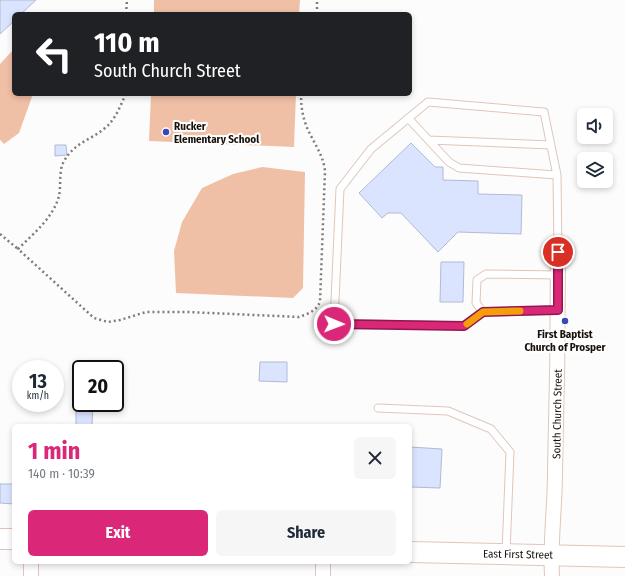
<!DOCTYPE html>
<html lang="en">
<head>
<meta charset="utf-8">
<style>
  body { margin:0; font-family:"Fira Sans Condensed",sans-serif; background:#f6f6f7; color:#1f2937; height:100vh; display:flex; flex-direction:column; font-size:15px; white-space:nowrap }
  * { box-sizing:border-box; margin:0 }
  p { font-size:13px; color:#747a83 }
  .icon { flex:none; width:22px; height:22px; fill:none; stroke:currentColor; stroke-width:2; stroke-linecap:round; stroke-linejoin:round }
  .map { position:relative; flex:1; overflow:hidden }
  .drawer { position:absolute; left:12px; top:424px; width:400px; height:140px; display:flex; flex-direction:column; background:#fff; border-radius:6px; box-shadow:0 2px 6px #0003 }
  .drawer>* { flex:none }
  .guide { position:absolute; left:12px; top:12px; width:400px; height:84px; border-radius:6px; box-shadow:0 2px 6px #0003; background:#202124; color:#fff; overflow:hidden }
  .tools { position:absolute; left:577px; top:108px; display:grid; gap:8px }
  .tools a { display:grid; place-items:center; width:36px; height:36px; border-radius:6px; background:#fff; box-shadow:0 2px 6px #0003; font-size:20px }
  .speed { position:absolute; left:12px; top:360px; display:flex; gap:8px; font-size:20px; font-weight:700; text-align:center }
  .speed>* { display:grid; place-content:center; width:52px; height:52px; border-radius:50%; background:#fff; box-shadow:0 2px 6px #0003; line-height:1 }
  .speed small { font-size:10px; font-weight:400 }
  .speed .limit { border:2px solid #111; border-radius:6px; background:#fff; color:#111 }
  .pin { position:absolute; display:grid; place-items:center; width:34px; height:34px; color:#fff; margin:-17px; border:2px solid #fff; border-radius:50%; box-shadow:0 1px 4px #0007 }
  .me { position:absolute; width:44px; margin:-22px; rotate:91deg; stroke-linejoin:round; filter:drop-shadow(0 0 3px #0008) }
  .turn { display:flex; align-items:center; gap:14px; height:84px; padding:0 16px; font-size:18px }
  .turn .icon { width:52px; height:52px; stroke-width:2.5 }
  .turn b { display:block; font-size:28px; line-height:34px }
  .round { display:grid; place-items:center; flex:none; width:42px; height:42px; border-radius:6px; background:#f6f6f7 }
  .summary { display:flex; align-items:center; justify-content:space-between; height:68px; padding:0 16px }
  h1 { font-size:24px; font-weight:700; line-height:30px; color:#db2777 }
  .button { display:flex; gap:8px; margin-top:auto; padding:8px 16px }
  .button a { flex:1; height:46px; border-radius:6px; background:#db2777; color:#fff; font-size:16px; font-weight:700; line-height:46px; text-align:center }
  .button a+a { background:#f6f6f7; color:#1f2937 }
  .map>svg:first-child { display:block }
</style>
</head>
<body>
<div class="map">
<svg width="625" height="576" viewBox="0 0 625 576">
  <rect width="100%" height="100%" fill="#fcfcfc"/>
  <path fill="#f0c0a6" d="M154,0H300L299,14H154Z
    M14,49V94H33L19,133L4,144L0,140V64Z
    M151,94H296L294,147L149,141Z
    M262,167L305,172L303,288L293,298L176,293L174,251L182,222L202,188L233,174Z"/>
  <path fill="#dbe4ff" stroke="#b2bad2" d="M0,0H36L21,14H14V21L0,34Z
    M411,143L435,167H443V180L478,181V194L522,195L521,234L458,232L438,252L401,213H388L382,218L359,193Z
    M55,145H66L67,155L55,156Z
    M441,262H464L463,302H440Z
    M260,362H287V382L259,381Z
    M76,403H93L92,426H76Z
    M410,447L442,449L440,488L410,487Z
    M0,484H14V504L0,503Z"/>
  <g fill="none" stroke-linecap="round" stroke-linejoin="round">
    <g stroke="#e0c6b9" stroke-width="9">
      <path id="lane" d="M408,118L449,162L459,168L557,175
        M429,140L551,145
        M558,252L557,175L544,112L428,102L371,149L340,189L334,323L464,326L483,312L558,310
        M483,312L476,303L477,280L486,274L558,275
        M378,408L448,411L491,429L510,452L506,553"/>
    </g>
    <g stroke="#e0c6b9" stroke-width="16">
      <path id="street" d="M323,562V576
        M31,576V562
        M552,576C550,541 555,507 555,472C557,399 558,326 558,252"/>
    </g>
    <g stroke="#e0c6b9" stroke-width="22">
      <path id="secondary" d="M0,539H14
        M410,552L625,557"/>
    </g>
    <path stroke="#807b78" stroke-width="2.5" stroke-dasharray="2 3" stroke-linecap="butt" d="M126,14L127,0
      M317,14V0
      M126,94C120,106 116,119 105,128C90,141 74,142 63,163C59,171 61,187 59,196C53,218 34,233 18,249L94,318L108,322L120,320L146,312H188L299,317C308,314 318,310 320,301L325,171C323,153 312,141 306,125C302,114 301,105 301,94
      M0,234L18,249"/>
    <use href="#lane" stroke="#fff" stroke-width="7"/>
    <use href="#street" stroke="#fff" stroke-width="14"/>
    <use href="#secondary" stroke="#fff" stroke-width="20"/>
  </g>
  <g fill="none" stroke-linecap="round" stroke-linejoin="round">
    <g stroke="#8e194d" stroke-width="10">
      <path id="route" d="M334,324L464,326L483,312L558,310V252"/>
    </g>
    <use href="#route" stroke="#db2777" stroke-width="7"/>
    <path stroke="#f59e0b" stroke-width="7" d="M467,324L483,312L520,311"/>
  </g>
  <g fill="#3848bb" stroke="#fff" stroke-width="1.5">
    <circle cx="166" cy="132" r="4"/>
    <circle cx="565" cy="321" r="4"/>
  </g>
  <g text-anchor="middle" stroke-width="4" stroke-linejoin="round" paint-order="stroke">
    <g font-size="11" font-weight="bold" fill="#19110c" stroke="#fff" text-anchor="start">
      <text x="174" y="130">Rucker<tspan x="174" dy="13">Elementary School</tspan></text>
      <text x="565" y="338" text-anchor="middle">First Baptist<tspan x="565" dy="13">Church of Prosper</tspan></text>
    </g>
    <g font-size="11" fill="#19110c" stroke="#fff">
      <text transform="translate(557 414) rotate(-89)" y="4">South Church Street</text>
      <text transform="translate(518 554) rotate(1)" y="4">East First Street</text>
    </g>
  </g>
</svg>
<div class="tools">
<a><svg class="icon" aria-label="sound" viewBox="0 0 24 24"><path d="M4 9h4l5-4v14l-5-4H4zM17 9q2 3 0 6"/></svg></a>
<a><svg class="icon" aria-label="layers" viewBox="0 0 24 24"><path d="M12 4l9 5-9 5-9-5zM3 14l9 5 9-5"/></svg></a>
</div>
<div class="speed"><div>13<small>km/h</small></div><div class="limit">20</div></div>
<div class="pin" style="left:558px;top:252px;background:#d93025"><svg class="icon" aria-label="arrive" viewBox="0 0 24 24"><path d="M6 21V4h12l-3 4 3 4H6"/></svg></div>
<svg class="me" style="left:334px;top:324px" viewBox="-20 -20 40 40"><circle r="17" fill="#db2777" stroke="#fff" stroke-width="3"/><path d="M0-11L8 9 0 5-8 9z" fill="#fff"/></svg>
<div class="guide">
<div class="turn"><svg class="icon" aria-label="left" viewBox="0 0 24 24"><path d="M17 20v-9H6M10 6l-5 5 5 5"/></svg><div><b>110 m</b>South Church Street</div></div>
</div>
<section class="drawer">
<div class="summary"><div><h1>1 min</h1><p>140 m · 10:39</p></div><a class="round"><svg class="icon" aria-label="close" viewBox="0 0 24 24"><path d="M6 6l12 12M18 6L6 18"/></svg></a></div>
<div class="button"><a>Exit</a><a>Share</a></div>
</section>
</div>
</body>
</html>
